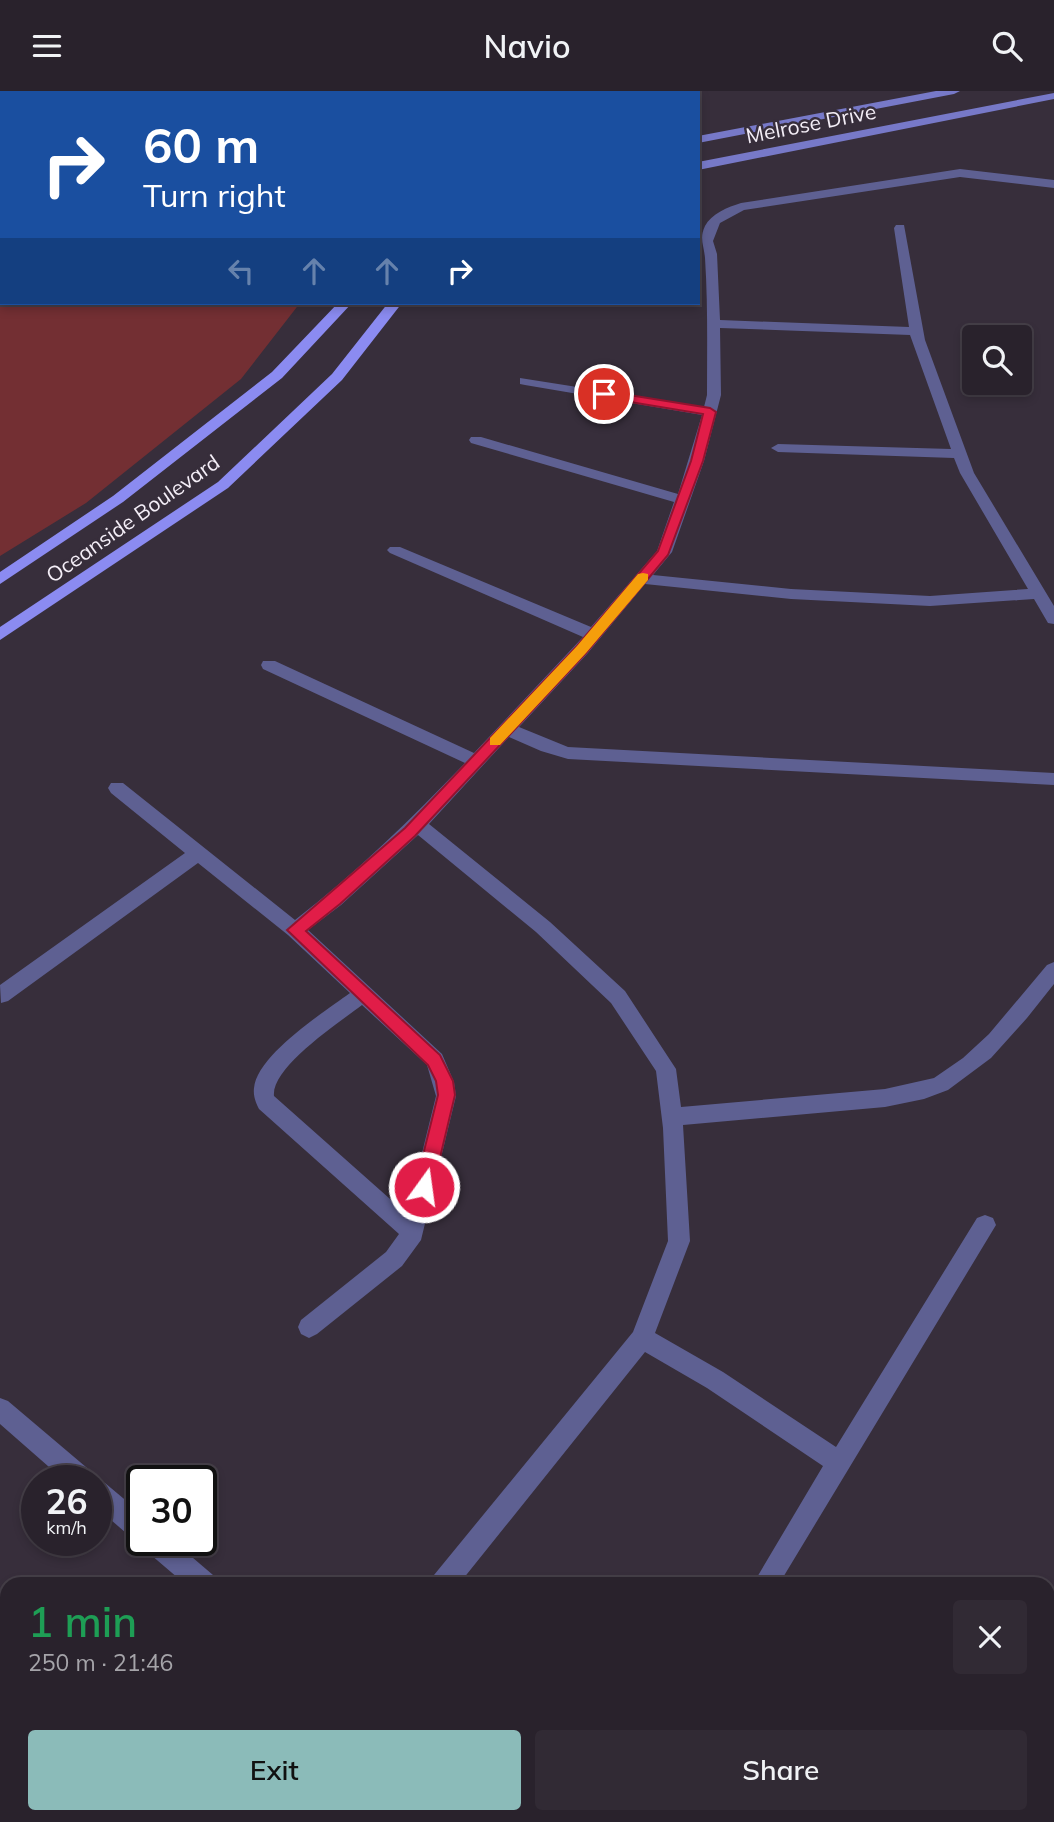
<!DOCTYPE html>
<html lang="en">
<head>
<meta charset="utf-8">
<style>
  body { margin:0; font-family:Mulish,sans-serif; background:#312a34; color:#f1f3f6; height:100vh; display:flex; flex-direction:column; font-size:26px; white-space:nowrap }
  * { box-sizing:border-box; margin:0 }
  p { font-size:23px; color:#a5a4a9 }
  .icon { flex:none; width:38px; height:38px; fill:none; stroke:currentColor; stroke-width:2; stroke-linecap:round; stroke-linejoin:round }
  .map { position:relative; flex:1; overflow:hidden }
  .details { position:absolute; left:0px; top:1486px; width:1055px; height:247px; display:flex; flex-direction:column; background:#29222c; border-radius:21px 21px 0 0; box-shadow:0 4px 10px #0003,0 0 0 2px #453f48 }
  .details>* { flex:none }
  .guide { position:absolute; left:0px; top:0px; width:700px; height:214px; box-shadow:0 4px 10px #0003,0 0 0 2px #453f48; background:#1a4fa0; color:#fff; overflow:hidden }
  .tools { position:absolute; left:962px; top:234px; display:grid; gap:14px }
  .tools a { display:grid; place-items:center; width:70px; height:70px; border-radius:7px; background:#29222c; box-shadow:0 4px 10px #0003,0 0 0 2px #453f48; font-size:35px }
  .speed { position:absolute; left:21px; top:1374px; display:flex; gap:14px; font-size:35px; font-weight:700; text-align:center }
  .speed>* { display:grid; place-content:center; width:91px; height:91px; border-radius:50%; background:#29222c; box-shadow:0 4px 10px #0003,0 0 0 2px #453f48; line-height:1 }
  .speed small { font-size:18px; font-weight:400 }
  .speed .limit { border:4px solid #111; border-radius:10px; background:#fff; color:#111 }
  .pin { position:absolute; display:grid; place-items:center; width:60px; height:60px; color:#fff; margin:-30px; border:4px solid #fff; border-radius:50%; box-shadow:0 2px 7px #0007 }
  .me { position:absolute; width:77px; margin:-38px; rotate:14deg; stroke-linejoin:round; filter:drop-shadow(0 0 5px #0008) }
  .turn { display:flex; align-items:center; gap:24px; height:147px; padding:0 28px; font-size:32px }
  .turn .icon { width:91px; height:91px; stroke-width:2.5 }
  .turn b { display:block; font-size:49px; line-height:60px }
  .lanes { display:flex; align-items:center; height:66px; padding:0 28px; background:#0003; justify-content:center; gap:35px; direction:ltr }
  .lanes .off { opacity:.35 }
  .round { display:grid; place-items:center; flex:none; width:74px; height:74px; border-radius:7px; background:#312a34 }
  .head { display:flex; align-items:center; justify-content:space-between; height:119px; padding:0 28px }
  h1 { font-size:42px; font-weight:600; line-height:52px; color:#1e9e55 }
  .button { display:flex; gap:14px; margin-top:auto; padding:14px 28px }
  .button a { flex:1; height:80px; border-radius:7px; background:#8bbbb9; color:#111; font-size:28px; font-weight:600; line-height:80px; text-align:center }
  .button a+a { background:#312a34; color:#f1f3f6 }
  header { display:flex; justify-content:space-between; align-items:center; height:91px; padding:0 28px; background:#29222c; font-size:32px; font-weight:600 }
  .map>svg:first-child { display:block }
</style>
</head>
<body>
<header><svg class="icon" aria-label="menu" viewBox="0 0 24 24"><path d="M4 6h16M4 12h16M4 18h16"/></svg>Navio<svg class="icon" aria-label="search" viewBox="0 0 24 24"><circle cx="10" cy="10" r="6"/><path d="M15 15l6 6"/></svg></header>
<div class="map">
<svg width="1054" height="1731" viewBox="0 0 1054 1731">
  <rect width="100%" height="100%" fill="#372e3b"/>
  <path fill="#732f33" d="M0,164L2,212H300L241,288L86,412L0,465Z"/>
  <g fill="none" stroke-linecap="round" stroke-linejoin="round">
    <path fill="#5e6092" fill-rule="evenodd" d="M142,0H153L141,2Z
      M308,0H319L307,2Z"/>
    <path fill="#5e6092" fill-rule="evenodd" d="M960,78L1054,89V97L960,86L744,119L720,132L713,150L717,163L720,229L909,236L894,137L896,134H904L925,249L974,382L1054,515V533L1048,532L1034,508L930,515L791,508L645,493L587,563L519,636L568,656L1054,682V694L568,668L541,660L509,646L429,733L550,831L625,900L676,978L681,1016L885,998L934,987L963,967L989,943L1047,874L1054,871V893L1027,927L991,967L948,999L924,1008L885,1016L683,1034L690,1150L655,1242L723,1281L836,1356L977,1127L985,1124L993,1127L996,1134L779,1493H753L823,1375L707,1297L645,1261L459,1493H431L434,1484L633,1241L668,1150L663,1037L656,980L611,912L536,841L418,744L341,814L308,839L442,963L454,991L456,1005L421,1149L402,1175L317,1243L309,1247L301,1243L298,1236L301,1229L386,1161L399,1143L259,1018C256,1012 253,1005 254,997C257,964 324,921 350,902L288,844L198,772L8,910L1,912L0,894L185,762L111,702L108,697L111,692H123L295,829C357,781 411,728 465,672L263,578L261,574L263,570H275L474,662L583,546L390,462L387,459L390,456H400L591,536L657,460L674,411L471,352L469,349L471,346H481L678,403L702,324L525,294L520,293V287L704,316L707,304C707,258 708,213 705,167C704,155 699,147 705,135C711,123 728,116 741,112ZM720,237L910,244L951,358L778,353L771,357L778,361L954,367L960,382L1028,498L930,505L791,498L653,484L672,461L704,370L721,304ZM362,914L427,974L436,1005L407,1123L274,1005C271,976 340,931 362,914Z
      M1048,1680L1054,1682V1710L1048,1708Z"/>
    <path fill="#5e6092" fill-rule="evenodd" d="M0,1307L8,1310L93,1382L95,1388L105,1392L142,1423V1449H172L213,1484L216,1493H185L144,1458L142,1451L133,1448L96,1416V1390H65L0,1333Z
      M427,1726H457L460,1731H429Z"/>
    <path fill="#7779c8" fill-rule="evenodd" d="M936,0H960L954,3L698,52V45Z
      M1054,2V8L698,79V71Z"/>
    <path fill="#8b8bf1" fill-rule="evenodd" d="M431,0H443L430,2Z
      M497,0H509L496,2Z
      M0,69H2V77H0Z
      M0,101H2V109H0Z
      M338,212H352L282,287L123,411L0,493V481L113,405L272,281Z
      M388,212H402L342,289L228,397L0,549V536L218,391L332,283Z"/>
  </g>
  <path fill="#77375c" d="M221,0H265L263,2H229Z"/>
  <path fill="#612d4b" d="M208,0H218L216,2H206Z
    M255,0H265L263,2H256Z"/>
  <path fill="#8a406b" stroke="#612d4b" stroke-width="2" d="M183,0H208L206,2H181Z"/>
  <path fill="#e11d48" stroke="#92132f" stroke-width="2" d="M604,300L710,317L716,321L703,370L668,464L586,562L415,745L340,813L306,840L440,964L453,990L455,1004L433,1096L430,1101L424,1104L418,1101L415,1096L438,1004L436,990L428,974L287,839L405,737L577,555L658,460L691,370L703,323L600,306L598,303Z"/>
  <path fill="#f59e0b" d="M643,482L648,483V489L586,562L500,654H490V647L577,555L638,483Z"/>
  <g text-anchor="middle" stroke-width="5" stroke-linejoin="round" paint-order="stroke">
    <g font-size="21" fill="#f4eef7" stroke="#372e3b">
      <text transform="translate(811 33) rotate(-11)" y="7">Melrose Drive</text>
      <text transform="translate(133 428) rotate(-35)" y="7">Oceanside Boulevard</text>
    </g>
  </g>
</svg>
<div class="tools">
<a><svg class="icon" aria-label="search" viewBox="0 0 24 24"><circle cx="10" cy="10" r="6"/><path d="M15 15l6 6"/></svg></a>
</div>
<div class="speed"><div>26<small>km/h</small></div><div class="limit">30</div></div>
<div class="pin" style="left:604px;top:303px;background:#d93025"><svg class="icon" aria-label="arrive" viewBox="0 0 24 24"><path d="M6 21V4h12l-3 4 3 4H6"/></svg></div>
<svg class="me" style="left:424px;top:1096px" viewBox="-20 -20 40 40"><circle r="17" fill="#e11d48" stroke="#fff" stroke-width="3"/><path d="M0-11L8 9 0 5-8 9z" fill="#fff"/></svg>
<div class="guide">
<div class="turn"><svg class="icon" aria-label="right" viewBox="0 0 24 24"><path d="M7 20v-9h11M14 6l5 5-5 5"/></svg><div><b>60 m</b>Turn right</div></div>
<div class="lanes"><svg class="icon off" aria-label="left" viewBox="0 0 24 24"><path d="M17 20v-9H6M10 6l-5 5 5 5"/></svg><svg class="icon off" aria-label="ahead" viewBox="0 0 24 24"><path d="M12 20V5M6 11l6-6 6 6"/></svg><svg class="icon off" aria-label="ahead" viewBox="0 0 24 24"><path d="M12 20V5M6 11l6-6 6 6"/></svg><svg class="icon" aria-label="right" viewBox="0 0 24 24"><path d="M7 20v-9h11M14 6l5 5-5 5"/></svg></div>
</div>
<section class="details">
<div class="head"><div><h1>1 min</h1><p>250 m · 21:46</p></div><a class="round"><svg class="icon" aria-label="close" viewBox="0 0 24 24"><path d="M6 6l12 12M18 6L6 18"/></svg></a></div>
<div class="button"><a>Exit</a><a>Share</a></div>
</section>
</div>
</body>
</html>
